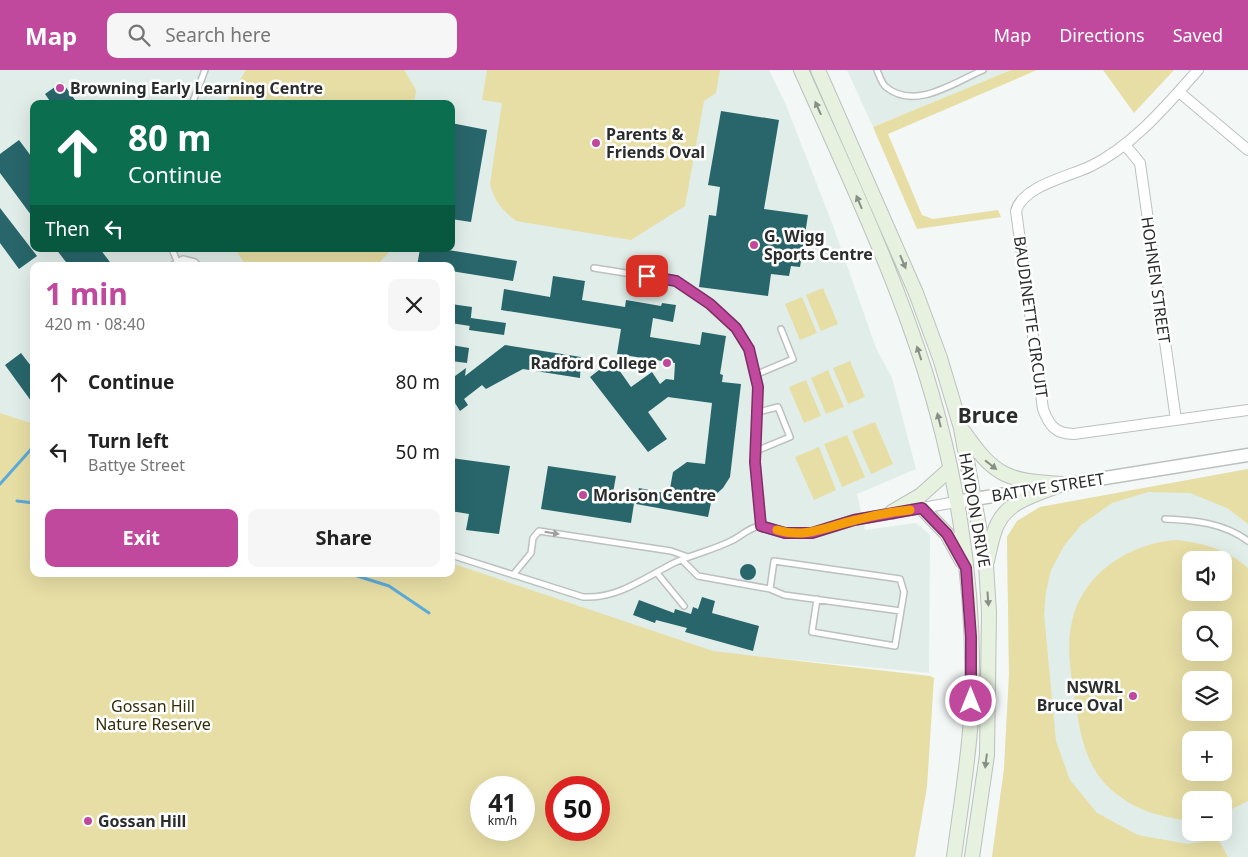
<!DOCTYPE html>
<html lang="en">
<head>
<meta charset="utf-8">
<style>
  body { margin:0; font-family:"Noto Sans",sans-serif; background:#f6f6f6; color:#222; height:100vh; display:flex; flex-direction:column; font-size:19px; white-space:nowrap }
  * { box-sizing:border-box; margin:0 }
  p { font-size:16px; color:#767676 }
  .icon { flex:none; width:28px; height:28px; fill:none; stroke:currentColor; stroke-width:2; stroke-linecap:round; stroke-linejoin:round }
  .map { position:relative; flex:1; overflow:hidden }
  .side { position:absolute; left:30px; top:192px; width:425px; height:315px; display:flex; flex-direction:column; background:#fff; border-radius:10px; box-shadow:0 5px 20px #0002 }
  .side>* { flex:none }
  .top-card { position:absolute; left:30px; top:30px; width:425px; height:152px; border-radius:10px; box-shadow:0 5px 20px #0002; background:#0b6e4f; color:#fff; overflow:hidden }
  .fabs { position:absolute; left:1182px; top:481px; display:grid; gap:10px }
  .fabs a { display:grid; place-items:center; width:50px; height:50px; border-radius:10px; background:#fff; box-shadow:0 5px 20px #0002; font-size:25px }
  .speed { position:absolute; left:470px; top:706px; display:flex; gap:10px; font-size:25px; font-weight:700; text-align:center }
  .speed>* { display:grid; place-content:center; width:65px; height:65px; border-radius:50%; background:#fff; box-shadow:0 5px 20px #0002; line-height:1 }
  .speed small { font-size:12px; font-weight:400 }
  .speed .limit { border:8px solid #d22; background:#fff; color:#111 }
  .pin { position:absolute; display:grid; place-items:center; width:42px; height:42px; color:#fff; margin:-21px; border-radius:10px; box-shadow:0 2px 8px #0006 }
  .me { position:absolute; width:55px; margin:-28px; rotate:0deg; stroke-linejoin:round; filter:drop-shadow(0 0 4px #0008) }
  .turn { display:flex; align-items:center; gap:18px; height:105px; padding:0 15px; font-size:22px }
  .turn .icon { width:65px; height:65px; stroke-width:2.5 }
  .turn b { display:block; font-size:35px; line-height:42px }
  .then { display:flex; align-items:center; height:48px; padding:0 15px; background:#0003; gap:10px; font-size:19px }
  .round { display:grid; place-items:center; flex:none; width:52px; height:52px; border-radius:10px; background:#f6f6f6 }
  .summary { display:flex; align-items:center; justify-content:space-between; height:85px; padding:0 15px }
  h1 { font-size:30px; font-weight:700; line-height:38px; color:#c0489d }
  .action { display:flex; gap:10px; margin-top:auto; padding:10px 15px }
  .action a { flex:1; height:58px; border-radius:10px; background:#c0489d; color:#fff; font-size:20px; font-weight:700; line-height:58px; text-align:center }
  .action a+a { background:#f6f6f6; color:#222 }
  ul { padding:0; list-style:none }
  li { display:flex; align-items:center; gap:15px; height:70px; padding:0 15px }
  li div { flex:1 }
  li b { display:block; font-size:19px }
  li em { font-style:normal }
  header { display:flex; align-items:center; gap:30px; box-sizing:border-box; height:70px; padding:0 25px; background:#c0489d; color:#fff }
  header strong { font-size:24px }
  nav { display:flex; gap:28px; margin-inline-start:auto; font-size:18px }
  .search { width:350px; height:45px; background:#f6f6f6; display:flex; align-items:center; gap:12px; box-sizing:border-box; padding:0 18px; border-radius:10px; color:#767676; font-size:19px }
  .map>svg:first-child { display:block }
</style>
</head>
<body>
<header>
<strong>Map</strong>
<div class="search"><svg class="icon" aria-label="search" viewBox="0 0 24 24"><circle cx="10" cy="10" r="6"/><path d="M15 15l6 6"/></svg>Search here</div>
<nav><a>Map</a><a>Directions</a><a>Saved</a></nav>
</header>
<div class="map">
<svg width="1248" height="787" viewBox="0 0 1248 787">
  <rect width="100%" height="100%" fill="#f3f7f5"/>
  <path fill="#e1ede8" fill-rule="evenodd" d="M0,0H769L786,35L832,153L876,278L892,308L916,399L857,424L865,460L916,453L930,465L929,603L713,582L451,494V196H34V355L0,344ZM34,34H451V179H34Z
    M847,0H1011L873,57Z
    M1248,399V787H992L1004,699L1009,605L1007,467L1017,451L1040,437ZM1191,490H1224V522H1191ZM1191,550H1224V582H1191ZM1191,610H1224V642H1191ZM1191,670H1224V702H1191ZM1191,730H1224V762H1191Z"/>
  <path fill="#e7dea5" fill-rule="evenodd" d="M246,0H404L416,20L414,34H225Z
    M487,0H720L716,23L704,31L685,136L631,170L516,151C502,140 494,131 490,114L502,33L482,30Z
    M1011,0H1037L888,64L922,145L933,149L998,140L1001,147L917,159L873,57Z
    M1103,0H1174L1134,43Z
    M235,179H392L376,196H246Z
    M823,218L838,254L821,261L806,225Z
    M802,227L817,263L800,270L785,234Z
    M850,291L865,327L848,334L833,298Z
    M828,300L844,337L826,344L811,308Z
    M806,310L821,346L804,353L789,317Z
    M0,343L34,354V504H451V493L713,581L930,606L934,608L927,717L915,787H0ZM481,718H524V760H481ZM556,718H599V760H556Z
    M875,352L893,394L871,404L852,361Z
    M847,365L865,407L842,417L824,374Z
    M819,377L836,420L814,430L795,387Z
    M1248,399V454L1227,438L1190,423L1148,422L1112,433L1081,455L1064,476L1051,500L1046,522L1044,544L1056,671L1070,710L1097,743L1138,765L1187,774L1218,769L1228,787H992L1004,699L1009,605L1007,467L1017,451L1040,437Z
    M1176,470C1203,473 1227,479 1248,498V731L1224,743V730H1191V751C1162,747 1138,742 1114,722C1086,699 1080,665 1075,630C1071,604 1066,577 1072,551C1083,503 1130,473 1176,470ZM1191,490H1224V522H1191ZM1191,550H1224V582H1191ZM1191,610H1224V642H1191ZM1191,670H1224V702H1191Z"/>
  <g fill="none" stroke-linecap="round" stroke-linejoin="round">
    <path stroke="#5baada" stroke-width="3" d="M0,414L34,376
      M17,431L34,433
      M351,504L389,516L429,543"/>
  </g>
  <path fill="#28666b" d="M62,12L78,34H52L45,24Z
    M721,41L779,50L764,139L808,145L800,197L791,196L789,206L771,204L768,226L699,217L709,145L716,146L720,117L708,115Z
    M451,53L487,60L471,152L451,149Z
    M19,70L34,90V149L0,103V84Z
    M0,138L37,186L19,199L0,173Z
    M56,179H100L113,196H69Z
    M420,179H442L517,191L513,211L451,201V196H417Z
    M553,206L585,211L582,230L625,237L626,230L661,236L662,233L676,235L673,252L653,248L650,267L700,275L702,262L726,266L720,304L723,305L722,312L741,314L730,407L723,418L712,428L708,447L636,434L639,418L669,424L673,402L687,392L705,394L712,333L668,327L648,342L667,369L648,382L590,307L612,290L631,317L652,302L660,314L666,309L674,310L675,293L617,284L621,259L501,240L504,219L550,227Z
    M451,234L472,237L470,256L451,253Z
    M471,248L506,253L504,265L469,260Z
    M451,275L469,278L467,293L451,291Z
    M505,275L581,287L580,308L523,299L486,319L482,315L464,329L468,335L460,341L455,333L451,336V309L466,298L465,306Z
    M21,283L34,300V335L5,295Z
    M451,388L510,396L499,464L466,460L469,444L451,441Z
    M548,396L616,406L613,423L635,427L631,453L541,439Z
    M740 502a8 8 0 1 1 16 0a8 8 0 1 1-16 0Z
    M702,527L715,531L712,543L759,556L753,581L685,562L687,558L656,550L655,553L633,545L639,530L674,543L675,539L691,544L693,537L698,539Z"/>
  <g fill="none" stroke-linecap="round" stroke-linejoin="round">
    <g stroke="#bcc0bf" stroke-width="8">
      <path id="service" d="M877,0C879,5 882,14 886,17C915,41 955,12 983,0
        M192,34L205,0
        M172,179L177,191
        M171,196L183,189L195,192L199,196
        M755,305L793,289L781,259
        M756,381L790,367L778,337L758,342
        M1165,449C1194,450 1224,453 1248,471
        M451,485L583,527C619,529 645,507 676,492C694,484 713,480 731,471C742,466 749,457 761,456L755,392L758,317L749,279L735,258L710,234L676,211L594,198
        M682,490L698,506L770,519L784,525L901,541
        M657,503L684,536
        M513,505L531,483L533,468L539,461L671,481L688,487
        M770,519L774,491L900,509L904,522L895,576L812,562L817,529"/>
    </g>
    <g stroke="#bcc0bf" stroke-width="12">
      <path id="minor" d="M1198,0C1167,35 1132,77 1089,97C1067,107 1023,116 1016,141L1043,339C1049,355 1055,364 1074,364L1248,340
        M1179,22L1248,80
        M1125,75L1140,93L1176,350
        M761,456L785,463H812L854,450L956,432"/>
    </g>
    <g stroke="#bcc0bf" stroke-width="15">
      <path id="tertiary" d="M956,432L1248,385"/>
    </g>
    <g stroke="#bcc0bf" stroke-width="16">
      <path id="secondary" d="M801,0C839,85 879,170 910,257C955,381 978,517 971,648C968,695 960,741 954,787
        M818,0L916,223L940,288L961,358L986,495L989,542L987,685L972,787
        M964,362C995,407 1008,411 1062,414
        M922,438L947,464L962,491
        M892,442L921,425L950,399
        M987,491C990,479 992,464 998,453C1009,431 1035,425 1057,416"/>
    </g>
    <use href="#service" stroke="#fff" stroke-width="5"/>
    <use href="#minor" stroke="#fff" stroke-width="10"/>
    <use href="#tertiary" stroke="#fff" stroke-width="12"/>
    <use href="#secondary" stroke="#e6f2df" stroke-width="14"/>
  </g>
  <defs><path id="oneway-solid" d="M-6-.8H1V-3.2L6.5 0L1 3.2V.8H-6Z" transform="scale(1.25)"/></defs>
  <g fill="#888f86">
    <use href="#oneway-solid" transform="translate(818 38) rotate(-114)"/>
    <use href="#oneway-solid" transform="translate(859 132) rotate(-113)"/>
    <use href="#oneway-solid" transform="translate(903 192) rotate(67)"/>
    <use href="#oneway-solid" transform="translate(919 283) rotate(-108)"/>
    <use href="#oneway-solid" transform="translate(939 350) rotate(-104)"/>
    <use href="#oneway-solid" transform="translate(991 395) rotate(38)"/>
    <use href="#oneway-solid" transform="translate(988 529) rotate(86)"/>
    <use href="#oneway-solid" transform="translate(986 691) rotate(97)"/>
  </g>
  <use fill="#a0a0a0" href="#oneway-solid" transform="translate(552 463) rotate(9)"/>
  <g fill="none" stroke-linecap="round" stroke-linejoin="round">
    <g stroke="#7d2f66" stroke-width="12">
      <path id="route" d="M647,206L676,211L710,234L736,258L749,279L758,317L755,392L761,456L785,463H812L854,450L922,438L947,464L966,498L971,567V631"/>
    </g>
    <use href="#route" stroke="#c0489d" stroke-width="9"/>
    <path stroke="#f59e0b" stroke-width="9" d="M777,460C806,469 828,456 856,450C874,445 892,442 910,440"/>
  </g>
  <g fill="#c0489d" stroke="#fff" stroke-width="2">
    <circle cx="60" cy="18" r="5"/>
    <circle cx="596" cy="73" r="5"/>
    <circle cx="754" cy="175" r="5"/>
    <circle cx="667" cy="293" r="5"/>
    <circle cx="583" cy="425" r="5"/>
    <circle cx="1133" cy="626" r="5"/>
    <circle cx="88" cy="751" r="5"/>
  </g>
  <g text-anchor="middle" stroke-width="5" stroke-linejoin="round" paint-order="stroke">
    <g font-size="16" font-weight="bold" fill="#2b2c2c" stroke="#fff" text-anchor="start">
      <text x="70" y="24">Browning Early Learning Centre</text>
      <text x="606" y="70">Parents &amp;<tspan x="606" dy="18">Friends Oval</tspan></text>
      <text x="764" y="172">G. Wigg<tspan x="764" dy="18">Sports Centre</tspan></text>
      <text x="657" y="299" text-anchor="end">Radford College</text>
      <text x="593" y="431">Morison Centre</text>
      <text x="1123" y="623" text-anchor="end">NSWRL<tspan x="1123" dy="18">Bruce Oval</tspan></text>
      <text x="98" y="757">Gossan Hill</text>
    </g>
    <g font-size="16" fill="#2b2c2c" stroke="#fff">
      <text transform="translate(1156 210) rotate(82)" y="6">HOHNEN STREET</text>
      <text transform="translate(1031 247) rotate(82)" y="6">BAUDINETTE CIRCUIT</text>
      <text transform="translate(1048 417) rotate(-9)" y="6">BATTYE STREET</text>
      <text transform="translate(975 440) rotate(80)" y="6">HAYDON DRIVE</text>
    </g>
    <g font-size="16" fill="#332d08" stroke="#fff">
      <text x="153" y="642">Gossan Hill<tspan x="153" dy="18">Nature Reserve</tspan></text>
    </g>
    <g font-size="21" font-weight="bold" fill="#2b2c2c" stroke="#fff">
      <text x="988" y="353">Bruce</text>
    </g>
  </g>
</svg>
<div class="fabs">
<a><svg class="icon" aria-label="sound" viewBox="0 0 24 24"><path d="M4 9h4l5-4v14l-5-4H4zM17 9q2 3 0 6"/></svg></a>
<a><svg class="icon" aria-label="search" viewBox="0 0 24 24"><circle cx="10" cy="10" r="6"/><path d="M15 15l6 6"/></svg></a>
<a><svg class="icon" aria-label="layers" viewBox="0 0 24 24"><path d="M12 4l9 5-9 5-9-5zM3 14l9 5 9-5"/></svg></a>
<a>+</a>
<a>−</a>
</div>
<div class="speed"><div>41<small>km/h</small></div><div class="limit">50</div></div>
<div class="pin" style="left:647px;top:206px;background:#d93025"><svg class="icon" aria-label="arrive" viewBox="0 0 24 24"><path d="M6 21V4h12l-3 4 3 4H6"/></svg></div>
<svg class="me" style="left:971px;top:631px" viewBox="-20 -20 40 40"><circle r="17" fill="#c0489d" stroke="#fff" stroke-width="3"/><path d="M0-11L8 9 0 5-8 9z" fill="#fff"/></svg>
<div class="top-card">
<div class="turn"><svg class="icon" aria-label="ahead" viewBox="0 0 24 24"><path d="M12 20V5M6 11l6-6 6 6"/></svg><div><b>80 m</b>Continue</div></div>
<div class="then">Then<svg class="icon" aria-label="left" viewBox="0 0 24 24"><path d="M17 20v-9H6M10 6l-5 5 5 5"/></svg></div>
</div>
<section class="side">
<div class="summary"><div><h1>1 min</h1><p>420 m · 08:40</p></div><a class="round"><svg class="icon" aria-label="close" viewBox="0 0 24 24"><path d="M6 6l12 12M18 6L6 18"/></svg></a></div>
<ul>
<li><svg class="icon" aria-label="ahead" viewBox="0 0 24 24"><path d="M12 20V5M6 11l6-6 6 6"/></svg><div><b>Continue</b></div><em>80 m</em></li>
<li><svg class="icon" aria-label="left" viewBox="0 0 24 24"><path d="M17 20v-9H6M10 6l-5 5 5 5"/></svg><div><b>Turn left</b><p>Battye Street</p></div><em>50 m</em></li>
</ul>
<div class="action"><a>Exit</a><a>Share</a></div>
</section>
</div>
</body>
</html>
